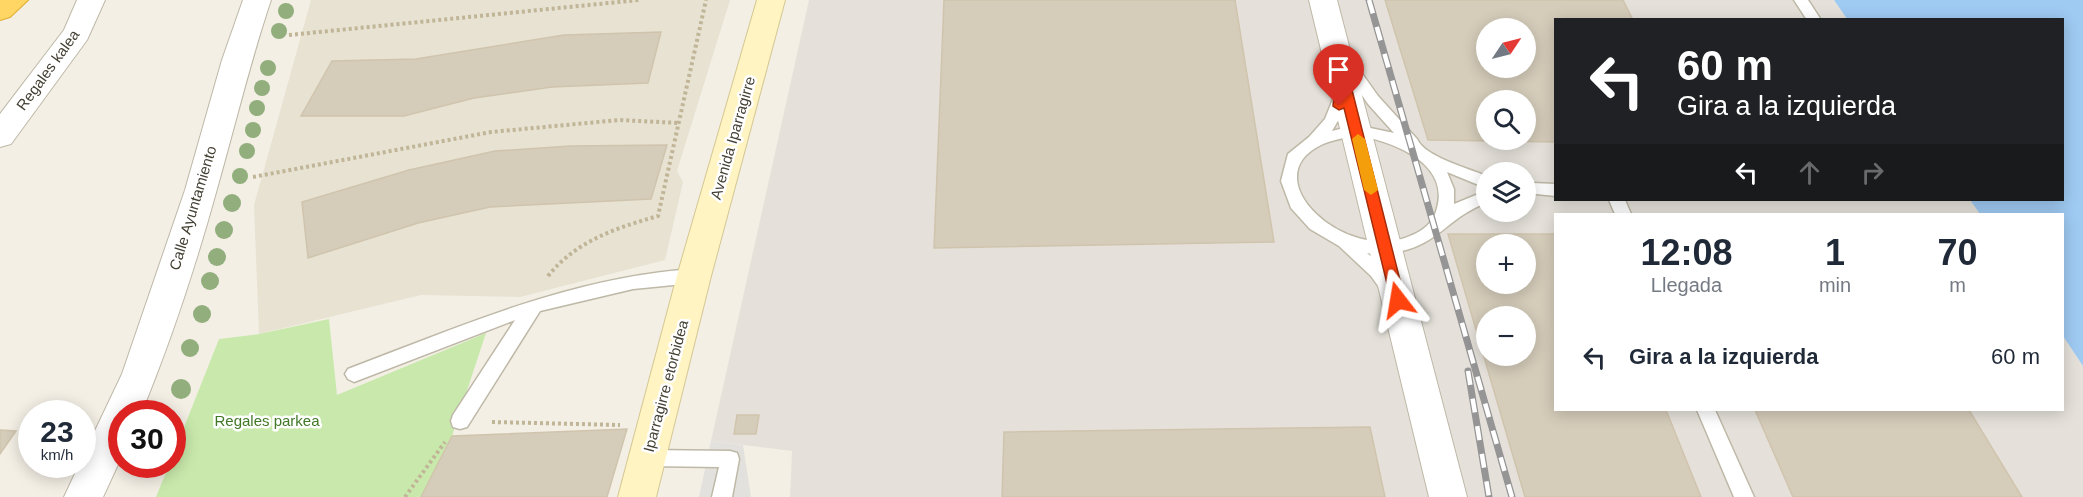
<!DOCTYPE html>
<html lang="es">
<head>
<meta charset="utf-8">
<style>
  body { margin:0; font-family:Arial,sans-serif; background:#f2f2f3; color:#1f2937; height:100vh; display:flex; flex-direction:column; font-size:22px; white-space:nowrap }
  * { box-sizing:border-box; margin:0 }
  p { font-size:20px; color:#747a83 }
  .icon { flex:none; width:33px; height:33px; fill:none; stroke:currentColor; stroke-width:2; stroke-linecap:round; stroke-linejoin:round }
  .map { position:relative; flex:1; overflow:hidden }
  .panel { position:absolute; left:1554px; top:213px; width:510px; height:198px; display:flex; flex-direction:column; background:#fff; border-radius:0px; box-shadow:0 3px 15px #0003 }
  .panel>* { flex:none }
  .hud { position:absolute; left:1554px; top:18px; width:510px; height:183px; border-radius:0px; box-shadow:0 3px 15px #0003; background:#202124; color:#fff; overflow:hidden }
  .needle { width:39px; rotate:55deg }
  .controls { position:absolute; left:1476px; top:18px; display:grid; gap:12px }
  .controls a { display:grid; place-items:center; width:60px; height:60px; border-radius:50%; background:#fff; box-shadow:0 3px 15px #0003; font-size:30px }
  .speed { position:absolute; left:18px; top:400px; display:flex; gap:12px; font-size:30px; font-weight:700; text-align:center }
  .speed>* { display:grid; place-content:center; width:78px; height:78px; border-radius:50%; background:#fff; box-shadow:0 3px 15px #0003; line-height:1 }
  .speed small { font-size:15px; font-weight:400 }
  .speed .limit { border:9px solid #d22; background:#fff; color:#111 }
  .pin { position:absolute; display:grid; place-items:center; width:51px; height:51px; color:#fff; margin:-62px -26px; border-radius:50% 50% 50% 0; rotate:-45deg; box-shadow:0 0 6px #0007 }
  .pin .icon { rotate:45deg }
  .me { position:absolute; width:66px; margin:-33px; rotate:346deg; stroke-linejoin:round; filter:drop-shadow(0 0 4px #0008) }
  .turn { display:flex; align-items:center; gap:21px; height:126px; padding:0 24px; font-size:27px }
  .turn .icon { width:78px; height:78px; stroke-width:2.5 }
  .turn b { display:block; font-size:42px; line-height:51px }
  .lanes { display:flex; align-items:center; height:57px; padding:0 24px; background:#0003; justify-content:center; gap:30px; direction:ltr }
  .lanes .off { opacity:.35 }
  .eta { display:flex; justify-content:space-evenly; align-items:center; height:102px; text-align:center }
  .eta b { font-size:36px; font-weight:700; line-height:42px }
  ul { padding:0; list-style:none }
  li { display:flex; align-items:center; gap:18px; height:84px; padding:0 24px }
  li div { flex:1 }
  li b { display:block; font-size:22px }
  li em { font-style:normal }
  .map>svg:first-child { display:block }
</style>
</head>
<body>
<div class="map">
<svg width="2083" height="497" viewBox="0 0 2083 497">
  <rect width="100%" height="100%" fill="#f3efe5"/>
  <path fill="#e7e2d2" d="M311,0H730L677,171L683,182L665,260L520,297L421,295L259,334L254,205Z"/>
  <path fill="#e5e1da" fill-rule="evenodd" d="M809,0H1834L1847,19L1556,20V200H1970L1980,214H1556V410H2062L2063,336L2083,366V497H790L792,451L711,441ZM1486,28H1526V68H1486ZM1486,100H1526V140H1486ZM1486,172H1526V212H1486ZM1486,244H1526V284H1486ZM1486,316H1526V356H1486Z"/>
  <path fill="#c9e9ac" d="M329,319L337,395L486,333L452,436L421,497H156L169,465H172L173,455L219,339L259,334Z"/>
  <path fill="#e3e1dd" d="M711,441L743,445L751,497H699Z"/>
  <path fill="#9fcaf2" d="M1834,0H2083V366L2063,336L2062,214H1980L1970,200H2062V20L1847,19Z"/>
  <path fill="#d5ccba" stroke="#d0c4ad" stroke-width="1.5" fill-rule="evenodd" d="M944,0H1235L1274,242L934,248Z
    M1385,0H1623L1633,20H1556V142L1428,140ZM1486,28H1526V68H1486ZM1486,100H1526V140H1486Z
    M661,32L648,83L552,87L474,98L404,116H301L332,61L416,59L564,35Z
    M667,145L651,199L490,207L418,223L308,258L302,202L409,170L495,151L570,146Z
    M1448,234H1556V410H1666L1701,497H1525ZM1486,244H1526V284H1486ZM1486,316H1526V356H1486Z
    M1755,410H1969L2022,497H1793Z
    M737,415H759L756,434H734Z
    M1370,427L1385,497H1002L1004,432Z
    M627,429L607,497H421L452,436Z
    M0,430L16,431L0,454Z"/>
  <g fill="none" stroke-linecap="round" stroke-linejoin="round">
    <g stroke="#beb8a7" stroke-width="3">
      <path id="lane" d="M1794,0H1808L1821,20H1807Z
        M1346,56L1351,58L1378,96L1417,139C1425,157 1468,168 1486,176V188L1447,172L1454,189V204L1486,191V203C1446,218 1438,247 1391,253C1383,254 1376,255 1367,253L1383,266L1395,285L1393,290L1387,292L1381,290L1371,276L1339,246L1310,229L1291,208L1281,181L1288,154L1309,137L1325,119L1337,89L1342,88L1349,93L1343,112L1332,131L1356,125L1394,133L1368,104L1341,64L1339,61L1341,58ZM1356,135C1391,141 1450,162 1437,208C1434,222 1423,231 1410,236C1347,264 1252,179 1321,145C1331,140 1345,138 1356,135Z
        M1532,183L1556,184V196L1526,193V186Z
        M1609,200H1625L1631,214H1615Z
        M694,269L700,271L702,276L700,281L694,283L633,289L540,311L467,427L460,429L453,427L451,421L453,415L515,320L354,382L348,379L345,374L348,369C461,326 572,277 694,269Z
        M1697,410H1715L1754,497H1734Z
        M648,450L730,451L737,453L739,459L732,497H712L719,467L648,466L641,464L639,458L641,452Z"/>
    </g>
    <g stroke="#beb8a7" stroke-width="2">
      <path id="street" d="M77,0H105L87,40L11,144L0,147V114L64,30Z
        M243,0H271C250,62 235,126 217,189C196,265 171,341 141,414H122V456L103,497H64L79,465H82V458L122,374L185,190L222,60Z
        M1309,0H1337L1467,497H1429Z"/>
    </g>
    <g stroke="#d4c793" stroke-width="2">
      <path id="secondary" d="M757,0H785L711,276L656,497H618L677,276Z"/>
    </g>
    <g stroke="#e1ab30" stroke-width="2">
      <path id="highway" d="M0,0H28L10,17L0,20Z"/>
    </g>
    <path stroke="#c1b598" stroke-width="4" stroke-dasharray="3 3" stroke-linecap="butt" d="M289,35L639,0
      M253,177L491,132L619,120L679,123
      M548,276C576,241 616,228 658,216L706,0
      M492,422L620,425
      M405,497L445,442"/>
    <use href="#lane" fill="#fff" fill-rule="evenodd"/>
    <use href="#street" fill="#fff" fill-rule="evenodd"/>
    <use href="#secondary" fill="#fff4c2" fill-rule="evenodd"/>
    <use href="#highway" fill="#ffd563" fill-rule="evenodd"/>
    <g stroke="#959595" stroke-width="7">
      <path id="rail" d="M1369,0L1512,497
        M1468,371L1489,497"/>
    </g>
    <use href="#rail" stroke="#fff" stroke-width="4.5" stroke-dasharray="14" stroke-linecap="butt"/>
  </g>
  <g fill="#91ae7c">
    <circle cx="286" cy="11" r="8"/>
    <circle cx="279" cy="31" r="8"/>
    <circle cx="268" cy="68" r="8"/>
    <circle cx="262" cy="88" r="8"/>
    <circle cx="257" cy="108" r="8"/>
    <circle cx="253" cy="130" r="8"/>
    <circle cx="247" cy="151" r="8"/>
    <circle cx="240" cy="176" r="8"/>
    <circle cx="232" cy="203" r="9"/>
    <circle cx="224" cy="230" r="9"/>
    <circle cx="217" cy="257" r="9"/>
    <circle cx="210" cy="281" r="9"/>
    <circle cx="202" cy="314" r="9"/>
    <circle cx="190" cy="348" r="9"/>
    <circle cx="181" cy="389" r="10"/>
  </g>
  <path fill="#ff430f" stroke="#a62c0a" stroke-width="1.5" d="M1342,70L1348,74L1405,300L1403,304H1393L1391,300L1344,108L1339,110L1333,106L1336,74Z"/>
  <path fill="#f59e0b" d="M1358,134L1365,139L1378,190L1371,195L1364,190L1352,139Z"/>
  <g text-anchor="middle" stroke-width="5" stroke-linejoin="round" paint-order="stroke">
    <g font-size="15" fill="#454034" stroke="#fff">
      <text transform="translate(48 70) rotate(-54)" y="5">Regales kalea</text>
      <text transform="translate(733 138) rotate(-74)" y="5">Avenida Iparragirre</text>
      <text transform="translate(193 208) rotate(-73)" y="5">Calle Ayuntamiento</text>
      <text transform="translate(666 386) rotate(-75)" y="5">Iparragirre etorbidea</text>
    </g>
    <g font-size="15" fill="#407826" stroke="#fff">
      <text x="267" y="426">Regales parkea</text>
    </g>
  </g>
</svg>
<div class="controls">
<a><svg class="needle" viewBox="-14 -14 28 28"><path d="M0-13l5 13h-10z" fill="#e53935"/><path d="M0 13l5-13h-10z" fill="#747a83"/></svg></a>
<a><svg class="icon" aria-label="search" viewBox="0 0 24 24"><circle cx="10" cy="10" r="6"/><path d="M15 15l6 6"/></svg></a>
<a><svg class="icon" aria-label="layers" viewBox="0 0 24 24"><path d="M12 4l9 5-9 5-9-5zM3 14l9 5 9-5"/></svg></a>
<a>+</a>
<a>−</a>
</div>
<div class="speed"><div>23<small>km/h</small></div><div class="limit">30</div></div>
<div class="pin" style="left:1339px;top:106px;background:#d93025"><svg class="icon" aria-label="arrive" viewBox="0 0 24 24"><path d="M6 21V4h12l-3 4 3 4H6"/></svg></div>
<svg class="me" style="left:1398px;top:300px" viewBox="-20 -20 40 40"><path d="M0-17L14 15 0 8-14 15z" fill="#ff430f" stroke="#fff" stroke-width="4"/></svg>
<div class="hud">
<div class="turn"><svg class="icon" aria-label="left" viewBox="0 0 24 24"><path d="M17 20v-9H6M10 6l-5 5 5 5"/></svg><div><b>60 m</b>Gira a la izquierda</div></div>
<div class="lanes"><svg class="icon" aria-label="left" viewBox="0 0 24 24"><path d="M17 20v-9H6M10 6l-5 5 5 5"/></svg><svg class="icon off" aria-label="ahead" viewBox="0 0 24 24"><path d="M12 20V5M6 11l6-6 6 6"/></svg><svg class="icon off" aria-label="right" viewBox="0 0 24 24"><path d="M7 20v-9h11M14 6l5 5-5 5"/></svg></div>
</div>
<section class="panel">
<div class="eta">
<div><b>12:08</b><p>Llegada</p></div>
<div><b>1</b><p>min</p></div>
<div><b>70</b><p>m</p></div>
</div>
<ul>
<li><svg class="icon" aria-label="left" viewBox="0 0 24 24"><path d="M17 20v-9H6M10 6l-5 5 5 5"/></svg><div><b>Gira a la izquierda</b></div><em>60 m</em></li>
</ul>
</section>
</div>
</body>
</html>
